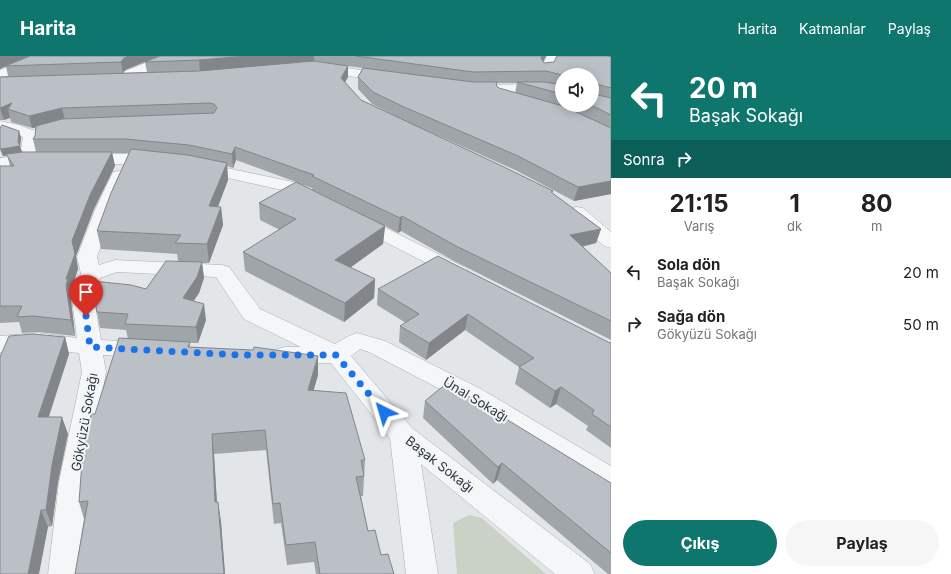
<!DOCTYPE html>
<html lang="tr">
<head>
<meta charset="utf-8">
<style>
  body { margin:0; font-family:Inter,sans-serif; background:#f6f6f6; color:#222; height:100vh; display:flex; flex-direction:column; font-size:15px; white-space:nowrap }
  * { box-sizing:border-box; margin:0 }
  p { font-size:13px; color:#767676 }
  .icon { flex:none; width:22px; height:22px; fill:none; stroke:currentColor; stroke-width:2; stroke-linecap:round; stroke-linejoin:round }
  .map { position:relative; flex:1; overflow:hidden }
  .drawer { display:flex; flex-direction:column; background:#fff; width:340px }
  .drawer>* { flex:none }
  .top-card { background:#0f766e; color:#fff; overflow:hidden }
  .controls { position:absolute; left:555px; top:12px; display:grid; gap:8px }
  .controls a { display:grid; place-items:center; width:44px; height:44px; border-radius:50%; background:#fff; box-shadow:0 2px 10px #0003; font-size:20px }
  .pin { position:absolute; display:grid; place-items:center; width:34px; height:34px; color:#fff; margin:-41px -17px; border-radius:50% 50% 50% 0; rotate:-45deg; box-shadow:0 0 4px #0007 }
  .pin .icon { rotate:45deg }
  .me { position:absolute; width:44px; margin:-22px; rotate:320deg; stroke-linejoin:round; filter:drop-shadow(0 0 3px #0008) }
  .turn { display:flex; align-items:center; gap:14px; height:84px; padding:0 12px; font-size:18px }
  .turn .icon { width:52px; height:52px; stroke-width:2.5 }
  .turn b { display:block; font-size:28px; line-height:34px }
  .then { display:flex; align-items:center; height:38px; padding:0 12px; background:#0003; gap:8px; font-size:15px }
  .eta { display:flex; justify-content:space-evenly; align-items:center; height:68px; text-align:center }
  .eta b { font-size:24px; font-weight:700; line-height:28px }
  .button { display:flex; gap:8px; margin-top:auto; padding:8px 12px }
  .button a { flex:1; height:46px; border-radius:24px; background:#0f766e; color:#fff; font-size:16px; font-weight:700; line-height:46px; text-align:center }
  .button a+a { background:#f6f6f6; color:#222 }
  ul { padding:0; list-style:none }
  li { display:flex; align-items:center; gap:12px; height:52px; padding:0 12px }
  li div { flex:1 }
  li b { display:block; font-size:15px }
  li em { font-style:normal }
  header { display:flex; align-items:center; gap:24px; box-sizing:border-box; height:56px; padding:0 20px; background:#0f766e; color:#fff }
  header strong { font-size:19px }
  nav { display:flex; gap:22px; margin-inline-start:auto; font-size:14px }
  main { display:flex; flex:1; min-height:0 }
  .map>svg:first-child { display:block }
</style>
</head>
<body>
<header>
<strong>Harita</strong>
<nav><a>Harita</a><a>Katmanlar</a><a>Paylaş</a></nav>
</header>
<main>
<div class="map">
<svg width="611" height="518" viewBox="0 0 611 518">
  <rect width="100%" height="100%" fill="#e3e6e9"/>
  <path fill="#cad2c5" d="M469,459L482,462L546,518H457L453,467Z"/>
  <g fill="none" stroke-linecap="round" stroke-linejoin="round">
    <g stroke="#a8aeb3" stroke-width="1">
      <path id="minor" d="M35,0H52L50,3L0,23V14Z
        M163,0H179L177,3L125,25H115L114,22L115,19Z
        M547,0H559L550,17H542L540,14Z
        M317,8L390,18L395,19L396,22L395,25L390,26L313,15L311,12L313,9Z
        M543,28L562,33V41L543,36L468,37L463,36L461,33L463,30L468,29Z
        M0,65L19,69L32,74L64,66L69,67L71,70L69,73L38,82L37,93L35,96L29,98L23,96L21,93L23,81L0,73Z
        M39,98L45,100L47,103L45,106L0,112V102Z
        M83,98C109,98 136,96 162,103L164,106L162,109L156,111L127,108H83L77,106L75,103L77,100Z
        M198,106L293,126L321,140L324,144L321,148L315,149L309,148L282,134L192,114L190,111L192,108Z
        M119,115L125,116L127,120L113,154L97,201L99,209L115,204L222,209L229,211L260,253L335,288L349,280L357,277L385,285L479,332L611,410V435L601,432L461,344L369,296L360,293L351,300L412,372L590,508L595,518H555L421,408L438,518H406L390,382L331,307H285L277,305L273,299L277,293L285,291H301L244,263L216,221L117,216L100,222L94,244L101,284L144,286L152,288L156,294L152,300L144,302L103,299L106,316L87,426L80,518H48L59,426L82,316L79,297L38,293L0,296V280L38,277L77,282L72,244L81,218L77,201L95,154L111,120L113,116Z
        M577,151L583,152L611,176V192L604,190L571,160L568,156L571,152Z
        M358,159L364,161L466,212L469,216L466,220L459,222L452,220L352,169L349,165L352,161Z"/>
    </g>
    <use href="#minor" fill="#f5f6f8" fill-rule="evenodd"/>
  </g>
  <path fill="#a0a5aa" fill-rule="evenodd" d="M0,0H159L125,14L123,17L147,16L145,6L160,0H546L543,5L544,7L554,6L557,0H611V138L574,145L515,114L419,71L553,135L552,137L601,173L596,187L582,191L611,217V284L454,205L401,175L398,177L385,170L383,188L350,212L375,223L374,242L344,266L245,215L243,196L280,174L260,164L259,147L296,126L236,104L233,112L227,110L228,124L218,151H221L223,169L209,207H202L204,222L199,237L193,245L206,264L198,287H190V291L318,300V319L313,335L365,404L363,440H361L368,475L381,499L394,518H316L314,506L287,509L281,467L274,468L266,394L214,398L217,446H218L221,466L225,518H75L84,463L79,446L95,358L128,283L126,274L100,272L97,256L146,233L178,205L177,198L101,193L97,175L129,97H112L115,110L94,153L76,200L78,213L71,234L72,238L71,244L75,280L38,276L22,277L19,266L0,267V110H10L7,99L3,100L0,94V72L19,75L21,82L20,90L22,96H36L33,83L35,80L36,72H32L11,66L10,62L4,64H0V21L8,20L6,10L0,13ZM348,10L363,12L358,21V33L372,48L396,60L361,44L345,26L348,21ZM562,19H592V49H562ZM496,27H517L515,37L499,32L496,29ZM297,127L312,132V134Z
    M378,233L611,287V392L586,374L588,370L556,348L550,352L515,328L519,311L465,274L426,304L399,286L400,270L406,267L377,249Z
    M65,281L69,298L49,361L68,378L58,426L52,470L48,471L0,518Z
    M425,345L611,427V518H608L497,424L493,428L423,362Z"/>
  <path fill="#82868b" d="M0,0H31L5,10H6L0,13Z
    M129,0H159L125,14L123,18L121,6L124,2Z
    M247,0H314V6L200,16L199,4Z
    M542,0H546L539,13L541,2Z
    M348,10V21L341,34V22Z
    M12,47L8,53L10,62L4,64L0,52Z
    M62,52L65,64L32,72L29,60Z
    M19,75L21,82L20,90L22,97L3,100L1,93L18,86Z
    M235,91L236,104L233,112L232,98Z
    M112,96L115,110L94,153L76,200L78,213L71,234L72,238L71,244L75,280L71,264L66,223L72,185L90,139Z
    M227,107L228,124L211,168L209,150Z
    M611,125V138L574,145L578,131Z
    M221,151L223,169L209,207L207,188Z
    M402,160L401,175L398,177L400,162Z
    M385,170L383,188L334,223L335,204Z
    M601,173L596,187L565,194L570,179Z
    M202,206L204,222L199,237L185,258L183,242Z
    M375,223L374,242L344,266L345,247Z
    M204,248L206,264L198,287L196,271Z
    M468,258L465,274L426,304L429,287Z
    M65,281L69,298L43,377L38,361Z
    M318,300V319L308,354V334Z
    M561,331L556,348L550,352L555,335Z
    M62,361L68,378L58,426L52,470L46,454L52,409Z
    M212,378L214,398L218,466L215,446Z
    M502,407L497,424L493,428L498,411Z
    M218,446L221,466L225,518H224Z
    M41,454L48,471L39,518H28Z"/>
  <path fill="#bac0c6" stroke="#82868b" d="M30,0H129L124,2L121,6L5,10Z
    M160,0H247L199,4L145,6Z
    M356,0H542L541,2L544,7L554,6L557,0H608L611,1V32L596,28L594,29L593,38L611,42V59L591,49H592V19H562L546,15L473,16Z
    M314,5L348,10L341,22L361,44L504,111L553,135L551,136L601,173L570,179L611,217V265L456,190L402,160L400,162L312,120L314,119L235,91L232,98L189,89L125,83H33L35,80L36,70L62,63L214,57L217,52L214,48L209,47L62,52L29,60L8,53L12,47L0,52V21L199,15Z
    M363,12L473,26H497L496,29L499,32L563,50L611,72V125L578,131L518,100L404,51L373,36L358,21Z
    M517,26H545L562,29V38Z
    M2,69L19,75L18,86L20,90L1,93L0,91V72Z
    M131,93L188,99L227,107L209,150L221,151L207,188L175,187L181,179L97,175L111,137Z
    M23,96H112L90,139L72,185L75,198L66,223H68L66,229L71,264L33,260L17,261L22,250H0V110H14L6,98Z
    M296,126L385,170L335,204L375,223L345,247L243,196L296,163L259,147Z
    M438,200L608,286L611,287V371L592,358L594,354L561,331L555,335L519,311L534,302L468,258L429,287L400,270L419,258L378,233Z
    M166,205L202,206L197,221L183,242L204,248L196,271L125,268L128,258L97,256L92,228L93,225L131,229L146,233Z
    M33,278L65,281L38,361H62L52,409L46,454H41L28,518H0V301L9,280Z
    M119,282L190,286L188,291L253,294L254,291L318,300L308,334L346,337L365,404H361L364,420L356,421L368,475L375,474L381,499L388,498L394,518H320L315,486L286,489L280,447L273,448L265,374L212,378L215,446H218L224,518H75L88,445L79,446L82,406L91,358H95Z
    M447,327L611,427V497L502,407L498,411L425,345Z"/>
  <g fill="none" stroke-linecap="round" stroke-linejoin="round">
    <path stroke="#1a73e8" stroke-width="7" stroke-dasharray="0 12.6" d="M86,260L90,291L239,299H336L384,356"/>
  </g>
  <g text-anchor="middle" stroke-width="4" stroke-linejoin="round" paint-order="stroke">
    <g font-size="13" fill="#2c3640" stroke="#f2f5f7">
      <text transform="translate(476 343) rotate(31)" y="5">Ünal Sokağı</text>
      <text transform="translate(84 366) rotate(-80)" y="5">Gökyüzü Sokağı</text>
      <text transform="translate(440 408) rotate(38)" y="5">Başak Sokağı</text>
    </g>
  </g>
</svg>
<div class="controls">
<a><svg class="icon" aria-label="sound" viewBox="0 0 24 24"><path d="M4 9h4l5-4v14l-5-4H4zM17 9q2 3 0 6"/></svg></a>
</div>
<div class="pin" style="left:86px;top:260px;background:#d93025"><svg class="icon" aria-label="arrive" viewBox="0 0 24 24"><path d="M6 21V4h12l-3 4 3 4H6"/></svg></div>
<svg class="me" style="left:384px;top:356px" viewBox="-20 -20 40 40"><path d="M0-17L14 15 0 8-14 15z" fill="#1a73e8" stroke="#fff" stroke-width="4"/></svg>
</div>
<section class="drawer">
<div class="top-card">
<div class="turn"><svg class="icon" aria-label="left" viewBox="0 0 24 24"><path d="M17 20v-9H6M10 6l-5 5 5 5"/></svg><div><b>20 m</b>Başak Sokağı</div></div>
<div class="then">Sonra<svg class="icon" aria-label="right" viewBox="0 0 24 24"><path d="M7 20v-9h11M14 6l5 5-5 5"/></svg></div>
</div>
<div class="eta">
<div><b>21:15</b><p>Varış</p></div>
<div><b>1</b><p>dk</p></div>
<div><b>80</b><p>m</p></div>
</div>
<ul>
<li><svg class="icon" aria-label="left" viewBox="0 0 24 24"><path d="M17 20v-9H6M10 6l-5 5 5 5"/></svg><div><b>Sola dön</b><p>Başak Sokağı</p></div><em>20 m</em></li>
<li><svg class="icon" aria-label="right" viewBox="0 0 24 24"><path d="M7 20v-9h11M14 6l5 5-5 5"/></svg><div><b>Sağa dön</b><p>Gökyüzü Sokağı</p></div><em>50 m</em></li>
</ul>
<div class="button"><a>Çıkış</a><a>Paylaş</a></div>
</section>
</main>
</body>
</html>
